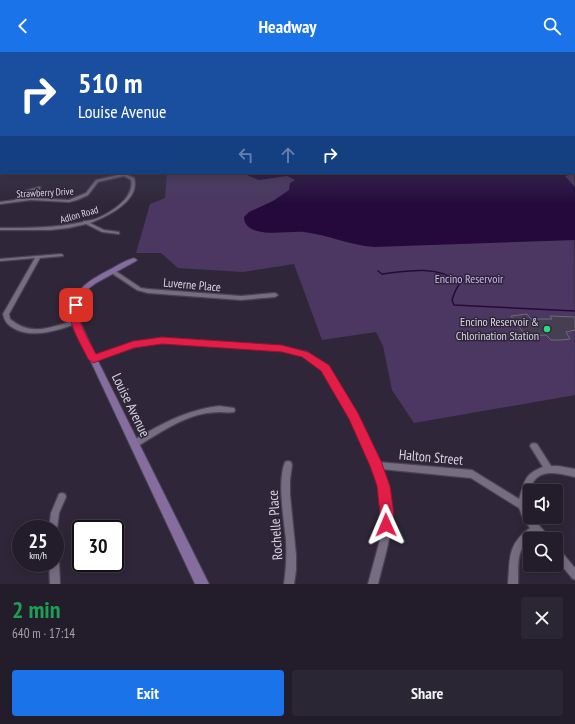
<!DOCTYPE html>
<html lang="en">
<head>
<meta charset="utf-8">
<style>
  body { margin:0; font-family:"PT Sans Narrow",sans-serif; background:#2b2633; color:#f1f3f6; height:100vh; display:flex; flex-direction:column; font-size:15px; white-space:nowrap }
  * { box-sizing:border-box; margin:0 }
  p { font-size:13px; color:#a3a2a9 }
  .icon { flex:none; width:22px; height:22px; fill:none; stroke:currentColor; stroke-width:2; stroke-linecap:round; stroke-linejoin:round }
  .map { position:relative; height:532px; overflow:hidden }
  .side { display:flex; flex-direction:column; background:#231d2b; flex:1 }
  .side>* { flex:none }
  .banner { position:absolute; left:0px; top:0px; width:575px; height:122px; box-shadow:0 2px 10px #0003,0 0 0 1px #403b47; background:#1a4fa0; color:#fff; overflow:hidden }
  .fabs { position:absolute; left:523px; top:432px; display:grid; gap:8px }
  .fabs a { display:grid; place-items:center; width:40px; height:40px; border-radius:4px; background:#231d2b; box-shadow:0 2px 10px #0003,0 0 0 1px #403b47; font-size:20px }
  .speed { position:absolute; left:12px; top:468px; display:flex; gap:8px; font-size:20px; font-weight:700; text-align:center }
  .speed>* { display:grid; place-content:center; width:52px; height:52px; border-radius:50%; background:#231d2b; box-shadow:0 2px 10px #0003,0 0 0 1px #403b47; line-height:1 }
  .speed small { font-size:10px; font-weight:400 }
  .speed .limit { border:2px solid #111; border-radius:6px; background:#fff; color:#111 }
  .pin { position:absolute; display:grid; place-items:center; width:34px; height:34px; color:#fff; margin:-17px; border-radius:8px; box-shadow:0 2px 6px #0006 }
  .me { position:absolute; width:44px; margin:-22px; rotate:359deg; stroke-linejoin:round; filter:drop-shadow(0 0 3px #0008) }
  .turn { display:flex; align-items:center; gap:14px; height:84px; padding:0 12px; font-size:18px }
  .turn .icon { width:52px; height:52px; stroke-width:2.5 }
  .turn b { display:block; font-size:28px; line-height:34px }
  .lanes { display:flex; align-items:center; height:38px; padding:0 12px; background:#0003; justify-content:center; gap:20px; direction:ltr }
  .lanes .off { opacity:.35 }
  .round { display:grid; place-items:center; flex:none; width:42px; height:42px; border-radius:4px; background:#2b2633 }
  .head { display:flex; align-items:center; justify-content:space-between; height:68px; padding:0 12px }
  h1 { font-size:24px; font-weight:800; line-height:30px; color:#1e9e55 }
  .cta { display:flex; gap:8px; margin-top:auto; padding:8px 12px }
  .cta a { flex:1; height:46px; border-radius:4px; background:#1a73e8; color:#fff; font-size:16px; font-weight:800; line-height:46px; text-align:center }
  .cta a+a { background:#2b2633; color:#f1f3f6 }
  header { display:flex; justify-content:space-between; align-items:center; height:52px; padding:0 12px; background:#1a73e8; color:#fff; font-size:18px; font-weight:800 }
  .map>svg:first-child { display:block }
</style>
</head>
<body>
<header><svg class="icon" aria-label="back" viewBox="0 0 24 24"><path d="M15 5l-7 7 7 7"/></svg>Headway<svg class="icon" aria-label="search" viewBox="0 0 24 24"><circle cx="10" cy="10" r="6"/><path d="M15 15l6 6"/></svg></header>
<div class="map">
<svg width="575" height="532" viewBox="0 0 575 532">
  <rect width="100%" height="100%" fill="#2f2739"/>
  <path fill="#4b3761" d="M574,77L575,343L414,371L392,338L383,294L376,280L322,288L294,212L243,220L178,216L161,201H136L150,152L165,146L167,121H574Z"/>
  <path fill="#25093c" d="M574,117L575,121L565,124L575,135V188L374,195C350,193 328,183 304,180C289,179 272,183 257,179C250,177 244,173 244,165L249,160L273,149L289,138L290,131L295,128L287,124L259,128L242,121H574Z"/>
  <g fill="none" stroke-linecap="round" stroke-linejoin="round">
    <path stroke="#25093c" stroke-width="1.5" d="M378,219L382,222C406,219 438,213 458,230
      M472,225C459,228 456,236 452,248L454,253L575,259"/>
  </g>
  <path fill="#463e51" stroke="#71687d" d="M527,262L531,267H552L550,264L575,265V278L566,280L570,287L561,288H551L546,283L526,284L511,264Z"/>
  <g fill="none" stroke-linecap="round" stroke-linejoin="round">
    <g stroke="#4a4352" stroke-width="2.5">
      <path id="street" d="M0,90H1V93H0Z
        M0,111H1V113H0Z
        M127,121L129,122L127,123L134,126C141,149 106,165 90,171L104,178L119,180V182L102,180L86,172L68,176L50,178H0V176C28,176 56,176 83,170L84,169C97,170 122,154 128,143C131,138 132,133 131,128L124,124L98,130L88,143L77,148L69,150L31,148L0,152V150L15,148L25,139L39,135H40V137L27,141L20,147L31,146L69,148L86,141L96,128Z
        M61,202L63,203V204L40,206L9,262L10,267C31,285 52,275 76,268L79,270L78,271C59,278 36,286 17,278C9,274 5,271 3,262L35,206L0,209V207Z
        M110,218H114L141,236L148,237L241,244L275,241L278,243L275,245L241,248L148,241L137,238L110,220Z
        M162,286L282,295L307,300L327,314L356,362L378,410L472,418L519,447C525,429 524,422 543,415L530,394L531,392L534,391L537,392L551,414H558L575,417V425C562,422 543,416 534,429C531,432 530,436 529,441C529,444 527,447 527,450C526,455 530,460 530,465H532C537,472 546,479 549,487H539L535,483C515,497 519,510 518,532H508C510,508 507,492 530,476L523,466L519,456L471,426L381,417C386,431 391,447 391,462C392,486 383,510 378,532H368L381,484L383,462L379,434L372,413L351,365L323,318L303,304L282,299L162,290L135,295L93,309H91L90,307L91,305C114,296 137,289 162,286Z
        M219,354L234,356L235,358L234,360C229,361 224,360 219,360C215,360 211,361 207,361C182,365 159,381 138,394L135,395L132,394L131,392C134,387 141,384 146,381C169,368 192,357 219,354Z
        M288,409L291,410L292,413L290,428V443L296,503V518L294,532H284C286,517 287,503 286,488C284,467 277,430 285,410Z
        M62,441L65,442L66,445L59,461L57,477L55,481V477H49L51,461L59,442Z
        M556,495L559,497L575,516V528L572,526L556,507Z
        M55,507L57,508L59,511L60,532H50L49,511H55Z"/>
    </g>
    <g stroke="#4a4352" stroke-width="2">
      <path id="secondary" d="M134,206L137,208L136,209L96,231L88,237L80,253L78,265L97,307L209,532H195L70,265C75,236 86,230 111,217C118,213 126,208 134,206Z"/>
    </g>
    <use href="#street" fill="#766d82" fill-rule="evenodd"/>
    <use href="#secondary" fill="#856d9f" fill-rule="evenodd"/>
  </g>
  <linearGradient id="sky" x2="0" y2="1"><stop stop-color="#1a151f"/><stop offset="0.51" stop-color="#47475f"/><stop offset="1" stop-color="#47475f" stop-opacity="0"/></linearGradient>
  <rect width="575" height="152" fill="url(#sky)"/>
  <path fill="#e11d48" stroke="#92132f" d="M76,250L80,253C76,270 89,288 96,302L133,289L162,285L282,293L308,300L329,313L358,361L381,409L390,434L394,462L391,478L386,480L381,478L379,473L380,462L377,434L370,414L349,367L321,319L302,305L282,300L162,292L134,296L93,311L88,307C81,292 64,267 72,251Z"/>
  <circle fill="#31d882" stroke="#2f2739" stroke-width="1.5" cx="547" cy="277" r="4"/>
  <g text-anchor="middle" stroke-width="3" stroke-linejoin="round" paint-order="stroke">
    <g font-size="10" fill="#dad5e1" stroke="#2f2739">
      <text transform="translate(45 140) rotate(-3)" y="4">Strawberry Drive</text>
      <text transform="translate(79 162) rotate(-16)" y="4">Adlon Road</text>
    </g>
    <g font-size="12" fill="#ceb0f3" stroke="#2f2739">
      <text x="469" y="231">Encino Reservoir</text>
    </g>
    <g font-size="12" fill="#dad5e1" stroke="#2f2739">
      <text transform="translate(192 233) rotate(5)" y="4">Luverne Place</text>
    </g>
    <g font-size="12" fill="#dad5e1" stroke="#2f2739" text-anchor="end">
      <text x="539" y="274">Encino Reservoir &amp;<tspan x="539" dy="14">Chlorination Station</tspan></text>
    </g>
    <g font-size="14" fill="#dad5e1" stroke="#2f2739">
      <text transform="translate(131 353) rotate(64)" y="5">Louise Avenue</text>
      <text transform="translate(431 405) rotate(5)" y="5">Halton Street</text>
      <text transform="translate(275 473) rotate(-94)" y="5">Rochelle Place</text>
    </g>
  </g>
</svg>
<div class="fabs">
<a><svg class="icon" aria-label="sound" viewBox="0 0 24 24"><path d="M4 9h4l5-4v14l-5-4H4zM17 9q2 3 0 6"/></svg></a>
<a><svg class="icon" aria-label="search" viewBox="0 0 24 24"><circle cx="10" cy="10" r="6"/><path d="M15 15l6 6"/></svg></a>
</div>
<div class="speed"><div>25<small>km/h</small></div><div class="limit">30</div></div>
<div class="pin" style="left:76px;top:253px;background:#d93025"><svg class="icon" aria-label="arrive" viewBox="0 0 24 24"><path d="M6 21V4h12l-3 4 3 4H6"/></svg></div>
<svg class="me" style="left:386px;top:473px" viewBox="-20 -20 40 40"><path d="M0-17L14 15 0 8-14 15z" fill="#e11d48" stroke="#fff" stroke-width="4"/></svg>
<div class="banner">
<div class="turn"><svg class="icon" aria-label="right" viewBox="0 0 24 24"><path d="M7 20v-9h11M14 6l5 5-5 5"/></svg><div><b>510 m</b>Louise Avenue</div></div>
<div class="lanes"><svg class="icon off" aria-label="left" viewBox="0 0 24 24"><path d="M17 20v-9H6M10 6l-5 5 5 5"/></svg><svg class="icon off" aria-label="ahead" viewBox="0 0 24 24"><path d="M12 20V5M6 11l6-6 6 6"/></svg><svg class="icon" aria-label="right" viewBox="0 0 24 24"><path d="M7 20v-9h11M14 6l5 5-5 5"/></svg></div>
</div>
</div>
<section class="side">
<div class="head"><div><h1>2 min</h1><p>640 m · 17:14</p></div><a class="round"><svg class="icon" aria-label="close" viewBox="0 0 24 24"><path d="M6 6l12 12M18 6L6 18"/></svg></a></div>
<div class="cta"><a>Exit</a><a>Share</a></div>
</section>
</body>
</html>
